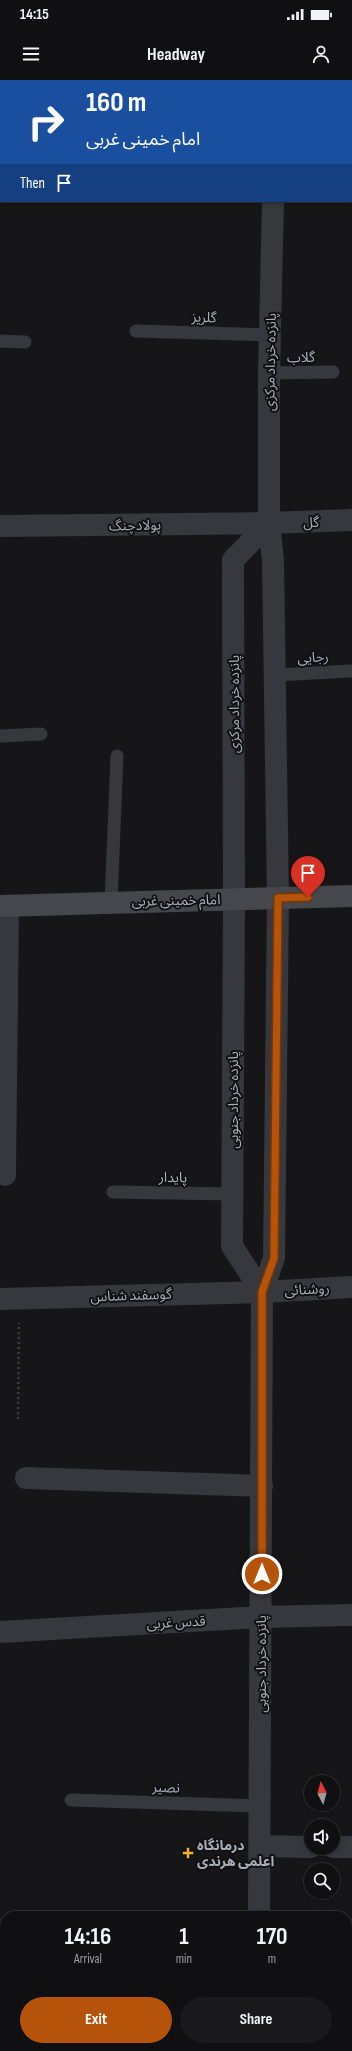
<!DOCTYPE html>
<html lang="en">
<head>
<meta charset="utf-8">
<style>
  body { margin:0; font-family:"Sofia Sans Condensed","Noto Sans Arabic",sans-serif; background:#19191b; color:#f1f3f6; height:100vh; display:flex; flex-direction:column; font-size:15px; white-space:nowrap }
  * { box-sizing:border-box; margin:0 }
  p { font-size:13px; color:#9c9d9f }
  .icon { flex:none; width:22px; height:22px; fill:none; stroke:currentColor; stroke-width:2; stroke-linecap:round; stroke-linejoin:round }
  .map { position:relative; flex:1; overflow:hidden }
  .side { position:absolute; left:0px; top:1831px; width:352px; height:140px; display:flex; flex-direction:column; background:#101012; border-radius:16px 16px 0 0; box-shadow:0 2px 6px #0003,0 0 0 1px #303032 }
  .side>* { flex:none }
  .hud { position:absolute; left:0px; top:0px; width:352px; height:122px; box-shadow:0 2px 6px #0003,0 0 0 1px #303032; background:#1a4fa0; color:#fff; overflow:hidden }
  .needle { width:26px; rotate:354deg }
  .controls { position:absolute; left:304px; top:1695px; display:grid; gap:8px }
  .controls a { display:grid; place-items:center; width:36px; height:36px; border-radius:50%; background:#101012; box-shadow:0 2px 6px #0003,0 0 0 1px #303032; font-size:20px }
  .pin { position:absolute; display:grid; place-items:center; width:34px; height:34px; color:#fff; margin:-41px -17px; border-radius:50% 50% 50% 0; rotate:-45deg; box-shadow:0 0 4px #0007 }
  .pin .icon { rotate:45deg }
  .me { position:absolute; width:44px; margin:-22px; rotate:0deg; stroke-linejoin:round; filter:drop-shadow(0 0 3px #0008) }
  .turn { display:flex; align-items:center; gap:14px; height:84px; padding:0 20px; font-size:18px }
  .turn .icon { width:52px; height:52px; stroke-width:2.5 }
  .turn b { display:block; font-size:28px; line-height:34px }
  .then { display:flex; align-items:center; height:38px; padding:0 20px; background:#0003; gap:8px; font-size:15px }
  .eta { display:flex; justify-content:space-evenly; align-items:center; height:68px; text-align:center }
  .eta b { font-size:24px; font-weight:700; line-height:28px }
  .button { display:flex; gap:8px; margin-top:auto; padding:8px 20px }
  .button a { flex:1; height:46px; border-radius:24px; background:#b45309; color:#fff; font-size:16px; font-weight:700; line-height:46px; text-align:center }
  .button a+a { background:#19191b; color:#f1f3f6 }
  .status { display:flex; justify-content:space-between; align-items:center; height:28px; padding:0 20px; background:#101012; direction:ltr }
  .status svg { height:11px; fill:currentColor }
  header { display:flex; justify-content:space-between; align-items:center; height:52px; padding:0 20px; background:#101012; font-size:18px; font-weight:700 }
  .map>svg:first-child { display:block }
</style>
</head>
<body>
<div class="status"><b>14:15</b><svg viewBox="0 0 49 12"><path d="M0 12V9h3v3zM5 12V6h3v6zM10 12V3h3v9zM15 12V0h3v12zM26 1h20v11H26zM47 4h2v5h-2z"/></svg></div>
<header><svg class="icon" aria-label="menu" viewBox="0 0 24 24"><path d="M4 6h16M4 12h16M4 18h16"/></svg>Headway<svg class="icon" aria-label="person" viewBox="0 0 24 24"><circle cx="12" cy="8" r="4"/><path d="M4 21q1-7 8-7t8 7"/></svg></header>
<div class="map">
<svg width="352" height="1971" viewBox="0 0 352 1971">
  <rect width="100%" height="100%" fill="#161618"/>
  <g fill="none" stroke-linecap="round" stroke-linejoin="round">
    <path stroke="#3d3f44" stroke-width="2.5" stroke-dasharray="2 3" stroke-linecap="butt" d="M18,1339L19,1243"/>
    <path stroke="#37383d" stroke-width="13" d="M136,251L271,255
      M0,261L25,262
      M269,293L333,292
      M275,595L352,591
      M0,656L41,654
      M111,822L117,676
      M113,1112L232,1114
      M71,1720L260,1726"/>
    <path stroke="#37383d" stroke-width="22" d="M0,446L269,443L352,440
      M5,1095L8,826
      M0,1219L262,1212L352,1207
      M26,1398L262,1406
      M260,1766L311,1767
      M333,1767H352
      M347,1893H352
      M0,1907L5,1906"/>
    <path stroke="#37383d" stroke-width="22" d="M271,0L272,1
      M351,68H352
      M0,77H1
      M262,1212L232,1166L234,819L233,480L269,443
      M0,1552L262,1537L352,1535
      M259,1836L262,1212L274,1178L278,818L273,481L269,443V293L273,121
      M257,1971V1966"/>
    <path stroke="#45474d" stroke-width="22" d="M0,826L352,816"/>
  </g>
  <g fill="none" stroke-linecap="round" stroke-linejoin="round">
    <g stroke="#753606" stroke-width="10">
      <path id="route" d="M262,1494V1212L274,1178L278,818L308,817"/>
    </g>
    <use href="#route" stroke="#b45309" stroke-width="7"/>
  </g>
  <path fill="#f2b134" stroke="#111113" stroke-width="1.5" d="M186 1767h4v4h4v4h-4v4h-4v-4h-4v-4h4z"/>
  <g text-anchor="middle" stroke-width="4" stroke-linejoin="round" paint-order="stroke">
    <g font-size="14" fill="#a8adb8" stroke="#111113">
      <text transform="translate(204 237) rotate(2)" y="5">گلریز</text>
      <text transform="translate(301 277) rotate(-1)" y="5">گلاب</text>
      <text transform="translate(270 282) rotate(-89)" y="5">پانزده خرداد مرکزی</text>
      <text transform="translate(311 442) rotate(-2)" y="5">گل</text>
      <text transform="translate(135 445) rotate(-1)" y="5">پولادچنگ</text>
      <text transform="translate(313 577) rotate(-3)" y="5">رجایی</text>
      <text transform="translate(234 624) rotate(-90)" y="5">پانزده خرداد مرکزی</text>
      <text transform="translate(176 820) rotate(-1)" y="5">امام خمینی غربی</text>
      <text transform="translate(233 1020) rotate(-90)" y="5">پانزده خرداد جنوبی</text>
      <text transform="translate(173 1097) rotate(1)" y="5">پایدار</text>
      <text transform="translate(307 1209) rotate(-3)" y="5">روشنائی</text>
      <text transform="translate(131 1215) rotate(-2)" y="5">گوسفند شناس</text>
      <text transform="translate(176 1542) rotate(-3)" y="5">قدس غربی</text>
      <text transform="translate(261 1584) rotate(-90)" y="5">پانزده خرداد جنوبی</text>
      <text transform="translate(166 1707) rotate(2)" y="5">نصیر</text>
    </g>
    <g font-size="14" font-weight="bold" fill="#a8adb8" stroke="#111113" text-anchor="start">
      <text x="197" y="1770">درمانگاه<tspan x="197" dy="16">اعلمی هرندی</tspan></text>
    </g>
  </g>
</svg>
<div class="controls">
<a><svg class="needle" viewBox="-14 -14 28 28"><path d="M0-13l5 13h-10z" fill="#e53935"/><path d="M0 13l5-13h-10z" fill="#9c9d9f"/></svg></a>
<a><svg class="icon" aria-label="sound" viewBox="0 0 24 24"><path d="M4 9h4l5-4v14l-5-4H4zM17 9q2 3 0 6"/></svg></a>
<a><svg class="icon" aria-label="search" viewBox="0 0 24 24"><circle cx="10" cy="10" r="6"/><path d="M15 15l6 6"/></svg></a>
</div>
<div class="pin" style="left:308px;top:817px;background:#d93025"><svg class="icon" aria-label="arrive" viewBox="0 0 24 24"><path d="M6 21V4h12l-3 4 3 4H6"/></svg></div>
<svg class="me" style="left:262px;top:1494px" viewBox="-20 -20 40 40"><circle r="17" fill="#b45309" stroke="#fff" stroke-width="3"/><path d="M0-11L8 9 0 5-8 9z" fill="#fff"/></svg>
<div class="hud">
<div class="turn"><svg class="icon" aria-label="right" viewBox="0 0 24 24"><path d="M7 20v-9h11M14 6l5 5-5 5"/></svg><div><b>160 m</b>امام خمینی غربی</div></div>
<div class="then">Then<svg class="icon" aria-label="arrive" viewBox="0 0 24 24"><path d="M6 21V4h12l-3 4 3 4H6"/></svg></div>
</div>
<section class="side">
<div class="eta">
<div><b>14:16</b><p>Arrival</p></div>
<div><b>1</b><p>min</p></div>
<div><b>170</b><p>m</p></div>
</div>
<div class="button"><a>Exit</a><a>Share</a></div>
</section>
</div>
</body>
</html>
